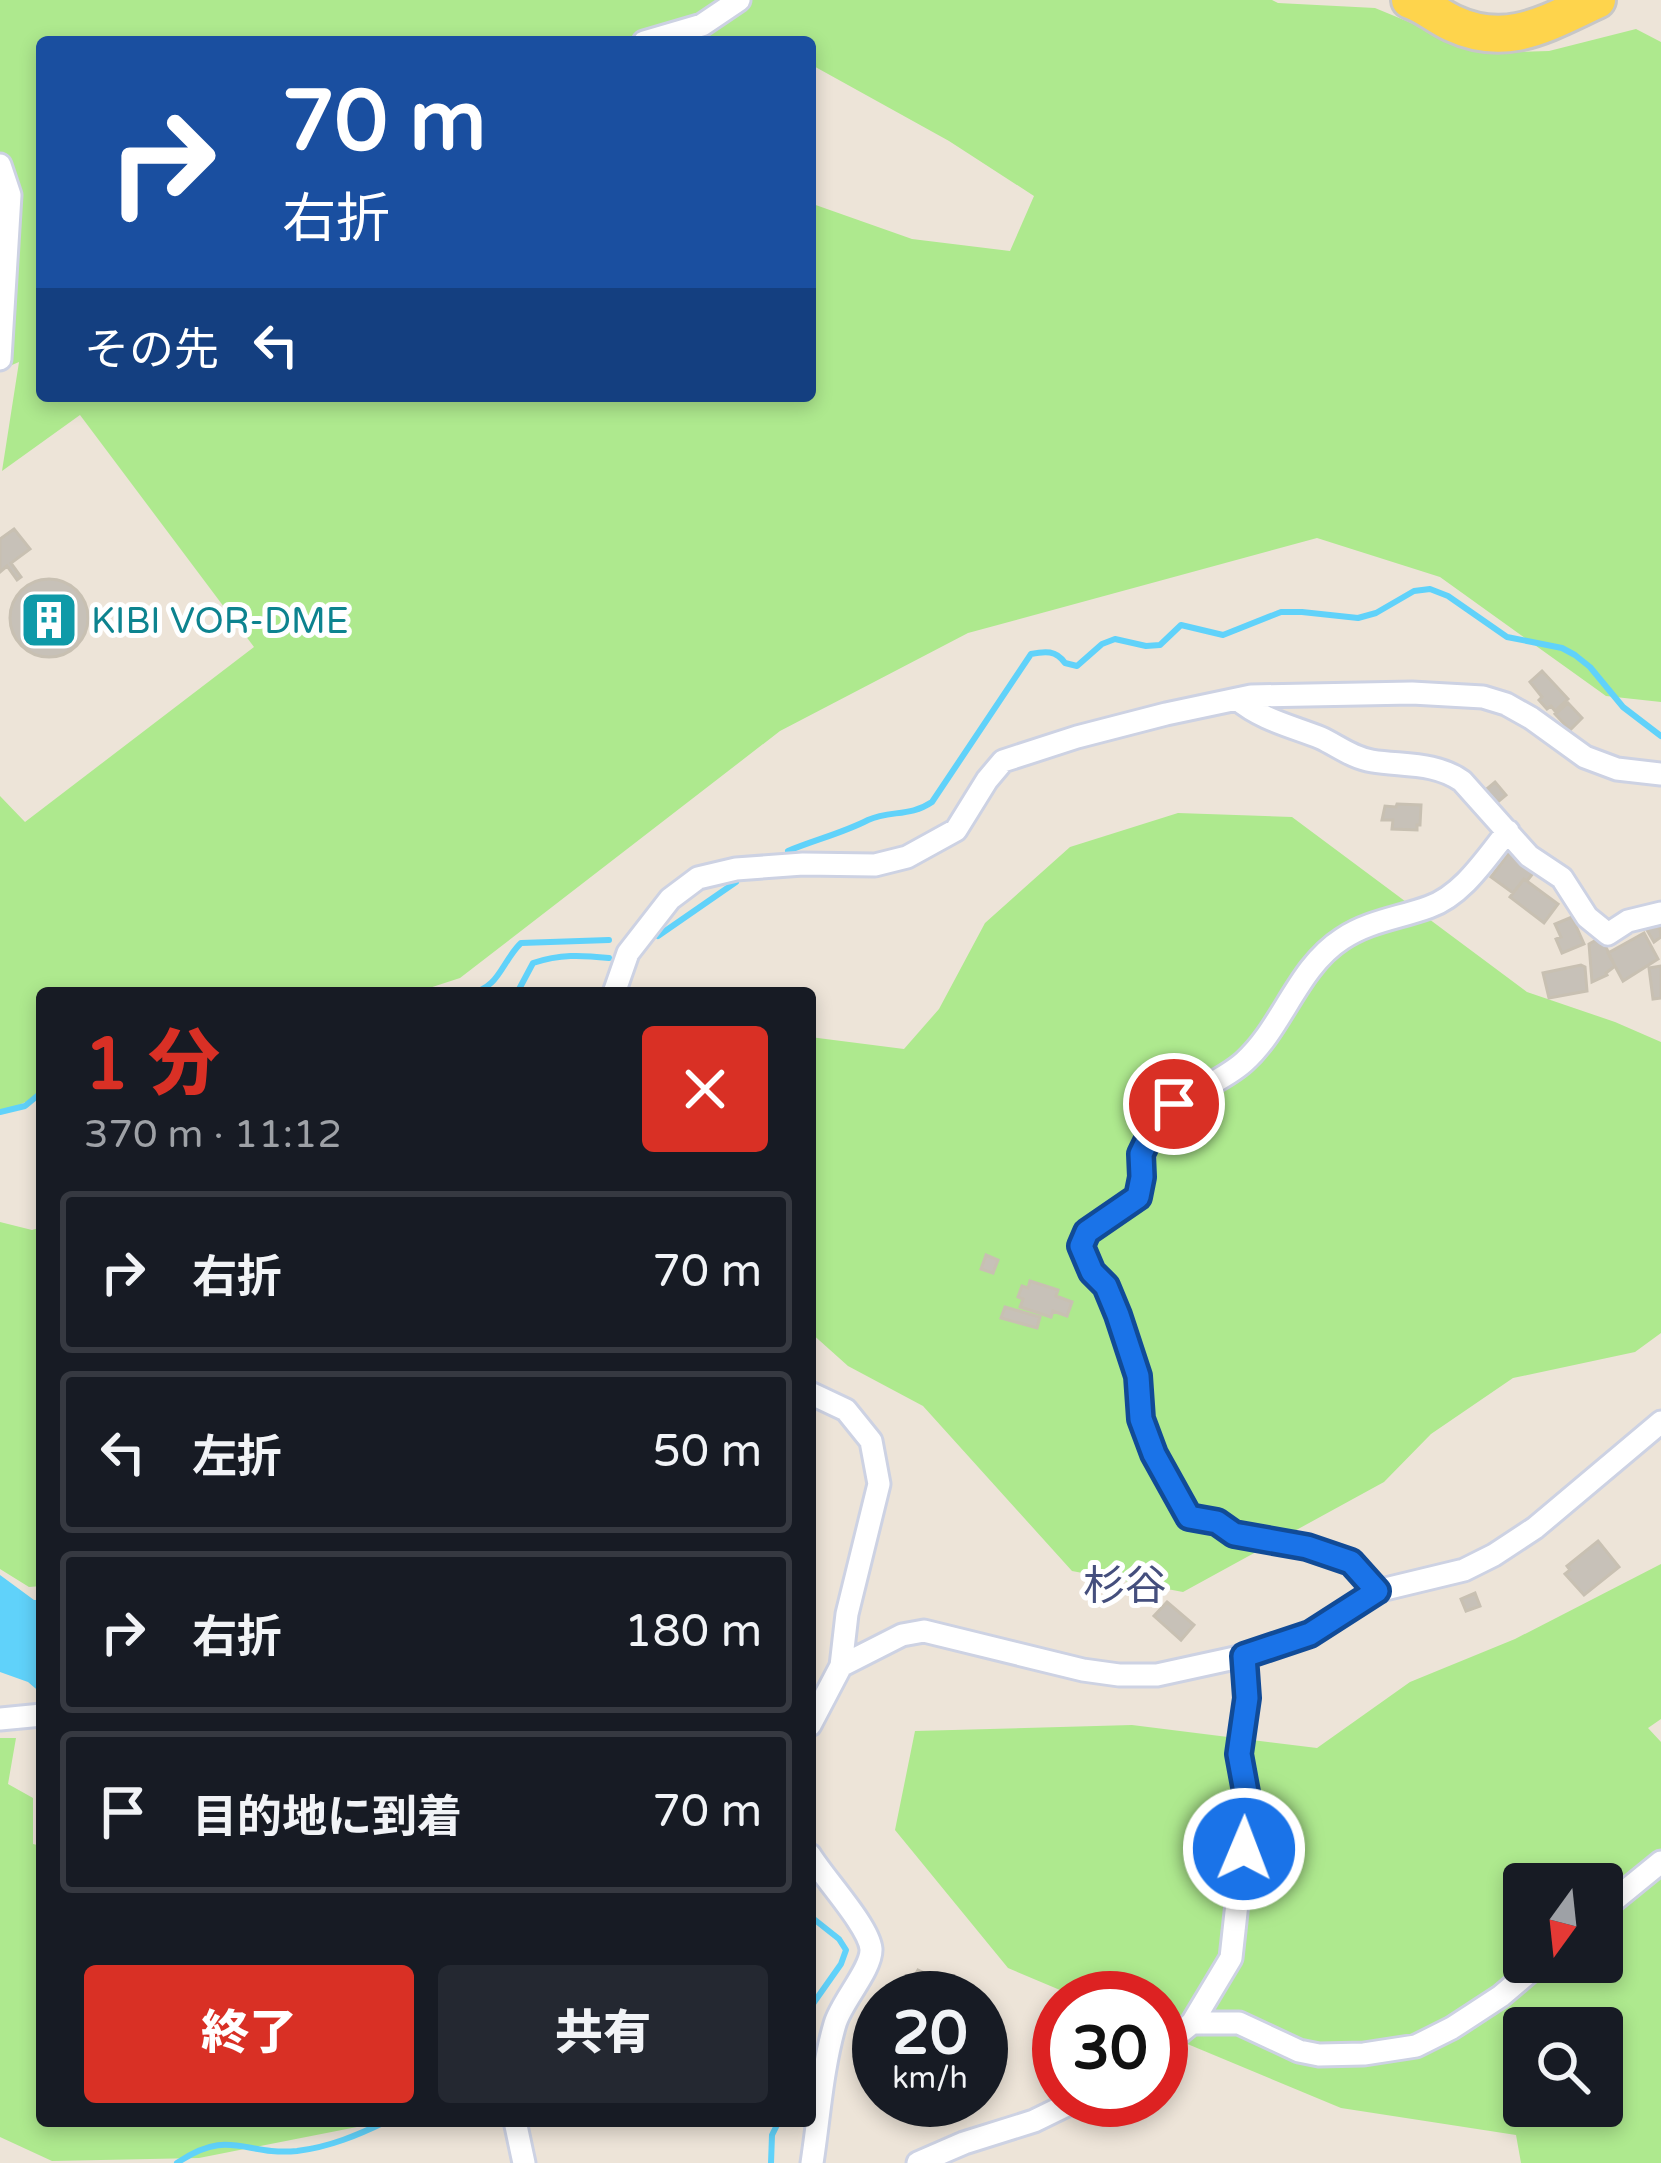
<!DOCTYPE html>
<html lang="ja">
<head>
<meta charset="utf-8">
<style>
  body { margin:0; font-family:"Varela Round","Noto Sans JP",sans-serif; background:#242831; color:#f1f3f6; height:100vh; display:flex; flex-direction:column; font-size:45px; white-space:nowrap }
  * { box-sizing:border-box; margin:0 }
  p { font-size:39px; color:#9ea1a6 }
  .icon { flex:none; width:66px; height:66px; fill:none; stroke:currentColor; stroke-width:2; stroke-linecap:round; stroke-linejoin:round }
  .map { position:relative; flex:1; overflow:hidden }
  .drawer { position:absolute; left:36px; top:987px; width:780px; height:1140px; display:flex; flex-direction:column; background:#171b24; border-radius:12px; box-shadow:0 6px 18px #0003 }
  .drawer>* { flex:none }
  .top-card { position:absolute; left:36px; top:36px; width:780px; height:366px; border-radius:12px; box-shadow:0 6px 18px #0003; background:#1a4fa0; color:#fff; overflow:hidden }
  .needle { width:78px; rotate:195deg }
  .fabs { position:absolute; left:1503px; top:1863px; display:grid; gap:24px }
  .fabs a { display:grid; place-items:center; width:120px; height:120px; border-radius:12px; background:#171b24; box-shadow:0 6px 18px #0003; font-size:60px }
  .speed { position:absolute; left:852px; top:1971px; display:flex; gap:24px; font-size:60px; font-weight:700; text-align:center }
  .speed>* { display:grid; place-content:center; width:156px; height:156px; border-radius:50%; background:#171b24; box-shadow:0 6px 18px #0003; line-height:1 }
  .speed small { font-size:30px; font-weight:400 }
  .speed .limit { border:18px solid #d22; background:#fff; color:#111 }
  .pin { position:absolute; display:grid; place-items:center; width:102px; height:102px; color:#fff; margin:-51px; border:6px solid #fff; border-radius:50%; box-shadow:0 3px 12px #0007 }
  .me { position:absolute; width:132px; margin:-66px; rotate:1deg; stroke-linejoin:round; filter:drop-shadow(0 0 9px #0008) }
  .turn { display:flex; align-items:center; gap:42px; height:252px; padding:0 48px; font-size:54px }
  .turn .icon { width:156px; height:156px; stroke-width:2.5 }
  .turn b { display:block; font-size:84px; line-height:102px }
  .then { display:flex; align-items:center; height:114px; padding:0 48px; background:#0003; gap:24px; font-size:45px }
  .round { display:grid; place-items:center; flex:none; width:126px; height:126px; border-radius:12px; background:#242831 }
  .head { display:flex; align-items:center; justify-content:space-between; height:204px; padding:0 48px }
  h1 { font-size:72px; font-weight:800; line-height:90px; color:#d93025 }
  .primary-button { display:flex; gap:24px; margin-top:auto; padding:24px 48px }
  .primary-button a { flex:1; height:138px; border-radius:12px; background:#d93025; color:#fff; font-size:48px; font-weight:800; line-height:138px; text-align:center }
  .primary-button a+a { background:#242831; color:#f1f3f6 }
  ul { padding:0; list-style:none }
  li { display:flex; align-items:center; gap:36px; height:162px; margin:0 24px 18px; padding:0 24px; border:6px solid #363941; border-radius:12px }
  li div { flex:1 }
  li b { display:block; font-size:45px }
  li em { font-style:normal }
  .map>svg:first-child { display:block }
</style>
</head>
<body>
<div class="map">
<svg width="1661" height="2163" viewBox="0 0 1661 2163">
  <rect width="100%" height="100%" fill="#ede4d8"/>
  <path fill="#aee98e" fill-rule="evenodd" d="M0,0H1272L1278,3L1375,8L1484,53L1549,51L1636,29L1661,42V702L1606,696L1440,577L1317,538L968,633L780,731L460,978L414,993H42V1095L0,1113V796L25,822L254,647L80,415L2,471L19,362L0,370ZM42,42H810V64L949,141L1034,196L1010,251L912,239L810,203V396H42Z
    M1178,813L1292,817L1527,992L1615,1022L1661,1042V1333L1635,1352L1513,1378L1431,1434L1384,1482L1183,1592L1072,1571L923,1406L848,1366L810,1332V1037L904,1049L939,1009L985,923L1070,847Z
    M0,1222L32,1230L42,1227V1586L29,1587L0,1569Z
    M1661,1564V1719L1648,1728L1661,1742V2163H1521L1516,2135L1341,2108L1161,2033V1998H1079L1008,1968L895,1830L915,1731L1132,1725L1317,1748L1410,1682L1515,1639ZM1524,1884H1602V1962H1524ZM1524,2028H1602V2106H1524Z
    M0,1738H16L8,1784L33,1798V1844L42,1846V2121H370L362,2126L199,2158L52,2161L0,2137Z"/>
  <path fill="#60d2fa" d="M0,1575L34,1600H42V1694L28,1682L0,1672Z"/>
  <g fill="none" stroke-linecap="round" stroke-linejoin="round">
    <path stroke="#60d2fa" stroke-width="6" d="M788,851C814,840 843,833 868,820C890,810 910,817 932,802L1031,654C1045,651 1056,650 1065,663L1077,666L1102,644L1115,639L1146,646L1160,645L1181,625L1223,635L1281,612H1302L1358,618L1376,613L1414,591L1430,589L1448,596L1507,637L1562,648L1575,655L1590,667L1623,707L1661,736
      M658,936L736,882
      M470,993C499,989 502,961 521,943L609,940
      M517,993L533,963C560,954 581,955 609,958
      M0,1112L25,1106L42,1092
      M810,1916L839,1939L846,1950L841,1964L810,2008
      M177,2163C229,2127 244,2156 297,2151C330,2147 358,2135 387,2121
      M771,2163L772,2135L779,2121"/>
  </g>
  <path fill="#c7c1b8" stroke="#c8c0b2" stroke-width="3" d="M14,529L30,549L11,563L21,577L17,580L7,566L0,572V539Z
    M10 618a39 39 0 1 1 78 0a39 39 0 1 1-78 0Z
    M1542,671L1568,699L1555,711L1551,706L1547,709L1539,700L1542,697L1530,682Z
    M1568,703L1582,718L1570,730L1555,714Z
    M1495,782L1506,795L1493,806L1482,793Z
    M1397,804L1421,805L1420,825H1417V830L1392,829L1393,820H1382L1385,806L1396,807Z
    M1509,853L1534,872L1527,881L1524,879L1513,893L1491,877Z
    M1524,879L1558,904L1544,923L1510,897Z
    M1572,917L1584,944L1562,953L1556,939L1561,937L1555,924Z
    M1659,922L1661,937L1654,942L1647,930Z
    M1644,933L1658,959L1623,981L1608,953Z
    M1598,939L1601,944L1604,943L1615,966L1606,973L1607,975L1592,982L1589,944Z
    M1581,965L1585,967L1587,991L1549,998L1543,973Z
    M1661,966V998L1653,999L1649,968Z
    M986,1255L998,1260L993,1273L981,1269Z
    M1030,1281L1058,1290L1056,1296L1072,1302L1067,1316L1053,1311L1051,1317L1020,1307L1023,1299L1018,1297L1022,1286L1028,1288Z
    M1005,1307L1040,1317L1037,1328L1001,1318Z
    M1598,1541L1619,1567L1584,1595L1565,1574L1570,1570L1567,1566Z
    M1475,1593L1480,1606L1466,1611L1461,1599Z
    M1167,1602L1194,1625L1181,1640L1154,1616Z
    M918,1970L939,1980L931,1998L903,1997Z"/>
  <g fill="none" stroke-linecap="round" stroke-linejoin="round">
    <g stroke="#cdd2e3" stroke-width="27">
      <path id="street" d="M644,42L702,25L739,0
        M0,165L10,195L0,359
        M1237,699C1262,720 1291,726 1321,738C1338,746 1353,758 1372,761C1403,766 1435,762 1462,781L1529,856L1562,878L1587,917L1608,934L1628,921L1661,913
        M614,993L628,953L670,899L698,878L736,869L803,864L875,865L907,857L956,830L987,780L1003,761L1077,737L1166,714L1251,696L1412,693L1483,697L1506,704L1531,718L1585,757L1617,769L1661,774
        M810,1393L846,1410L871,1441L879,1484L847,1614L841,1666L810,1725
        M1377,1591L1351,1561L1307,1547L1234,1534L1217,1522L1189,1517L1154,1454L1141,1419L1138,1376L1118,1315L1106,1286L1092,1272L1081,1246L1087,1232L1139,1197C1143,1172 1139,1149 1154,1126C1177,1094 1216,1087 1244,1062C1283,1027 1297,968 1342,939C1369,921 1399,918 1429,907C1463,895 1486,858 1508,831
        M841,1666L902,1635L924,1631L1083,1670L1119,1675H1157L1244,1656L1310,1634L1377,1591L1464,1570L1494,1555L1535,1528L1661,1422
        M0,1719L42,1715
        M810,1855C823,1877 869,1926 871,1949C872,1969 841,2002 835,2024C822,2068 819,2118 812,2163
        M1602,1910L1661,1862
        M1192,2023H1239L1299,2051L1319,2055L1364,2054L1416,2046L1452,2028L1501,1996L1541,1962
        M1161,2048L1192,2023L1231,1958L1248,1803L1239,1754L1247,1698L1244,1656
        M515,2121L524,2163
        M918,2163L964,2143L1034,2121L1077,2100"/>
    </g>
    <g stroke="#c7c7c7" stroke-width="42">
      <path id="primary" d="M1410,0C1425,5 1437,16 1452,23C1507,49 1547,23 1597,0"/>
    </g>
    <use href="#street" stroke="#fff" stroke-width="21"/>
    <use href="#primary" stroke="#fed44c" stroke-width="36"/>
  </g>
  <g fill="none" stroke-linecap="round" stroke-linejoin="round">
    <g stroke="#114b97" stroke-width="30">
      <path id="route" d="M1174,1104L1154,1127L1141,1154L1142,1177L1138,1197L1087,1232L1081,1246L1092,1272L1106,1286L1118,1315L1138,1376L1141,1419L1154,1454L1189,1517L1217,1522L1234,1534L1307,1547L1351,1562L1377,1591L1310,1634L1244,1656L1247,1698L1239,1754L1248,1803L1244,1849"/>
    </g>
    <use href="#route" stroke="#1a73e8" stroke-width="21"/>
  </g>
  <defs>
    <g id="building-square" transform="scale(3)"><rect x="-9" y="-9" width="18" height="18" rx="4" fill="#0f9aa8" stroke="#fff"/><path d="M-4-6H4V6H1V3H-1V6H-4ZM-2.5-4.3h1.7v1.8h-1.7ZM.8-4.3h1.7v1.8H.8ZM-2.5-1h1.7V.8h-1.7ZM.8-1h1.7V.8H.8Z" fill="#fff"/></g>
  </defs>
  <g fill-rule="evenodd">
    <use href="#building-square" x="49" y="620"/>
  </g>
  <g text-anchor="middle" stroke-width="10" stroke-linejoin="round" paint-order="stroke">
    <g font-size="36" fill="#0d838f" stroke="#fff" text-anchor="start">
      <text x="91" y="633">KIBI VOR-DME</text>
    </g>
    <g font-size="42" fill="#454f7d" stroke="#fff">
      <text x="1125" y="1600">杉谷</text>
    </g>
  </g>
</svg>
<div class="fabs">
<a><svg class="needle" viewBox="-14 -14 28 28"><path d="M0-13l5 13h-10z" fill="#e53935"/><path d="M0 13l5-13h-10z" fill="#9ea1a6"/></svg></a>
<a><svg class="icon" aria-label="search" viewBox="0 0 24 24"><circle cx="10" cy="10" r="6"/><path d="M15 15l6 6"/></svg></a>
</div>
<div class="speed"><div>20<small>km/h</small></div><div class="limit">30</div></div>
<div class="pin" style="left:1174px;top:1104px;background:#d93025"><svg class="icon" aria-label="arrive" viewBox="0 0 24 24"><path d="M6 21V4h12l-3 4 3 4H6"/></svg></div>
<svg class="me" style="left:1244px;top:1849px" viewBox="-20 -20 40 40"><circle r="17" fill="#1a73e8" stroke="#fff" stroke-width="3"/><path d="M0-11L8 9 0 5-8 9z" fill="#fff"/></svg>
<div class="top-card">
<div class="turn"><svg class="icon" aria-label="right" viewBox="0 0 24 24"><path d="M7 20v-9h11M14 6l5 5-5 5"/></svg><div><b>70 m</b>右折</div></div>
<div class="then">その先<svg class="icon" aria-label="left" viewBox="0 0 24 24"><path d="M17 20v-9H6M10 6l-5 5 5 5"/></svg></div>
</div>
<section class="drawer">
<div class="head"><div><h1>1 分</h1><p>370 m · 11:12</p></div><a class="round" style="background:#d93025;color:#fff"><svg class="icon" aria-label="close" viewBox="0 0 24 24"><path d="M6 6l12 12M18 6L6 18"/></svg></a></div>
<ul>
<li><svg class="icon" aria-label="right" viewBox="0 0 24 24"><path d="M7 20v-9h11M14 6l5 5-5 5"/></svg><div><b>右折</b></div><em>70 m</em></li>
<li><svg class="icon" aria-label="left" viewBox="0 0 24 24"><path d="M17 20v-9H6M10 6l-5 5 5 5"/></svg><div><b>左折</b></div><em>50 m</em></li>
<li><svg class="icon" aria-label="right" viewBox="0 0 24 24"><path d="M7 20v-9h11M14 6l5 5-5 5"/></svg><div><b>右折</b></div><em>180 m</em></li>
<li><svg class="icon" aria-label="arrive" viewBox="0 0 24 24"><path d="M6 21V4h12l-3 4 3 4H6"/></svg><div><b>目的地に到着</b></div><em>70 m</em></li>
</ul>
<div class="primary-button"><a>終了</a><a>共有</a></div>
</section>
</div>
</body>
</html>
